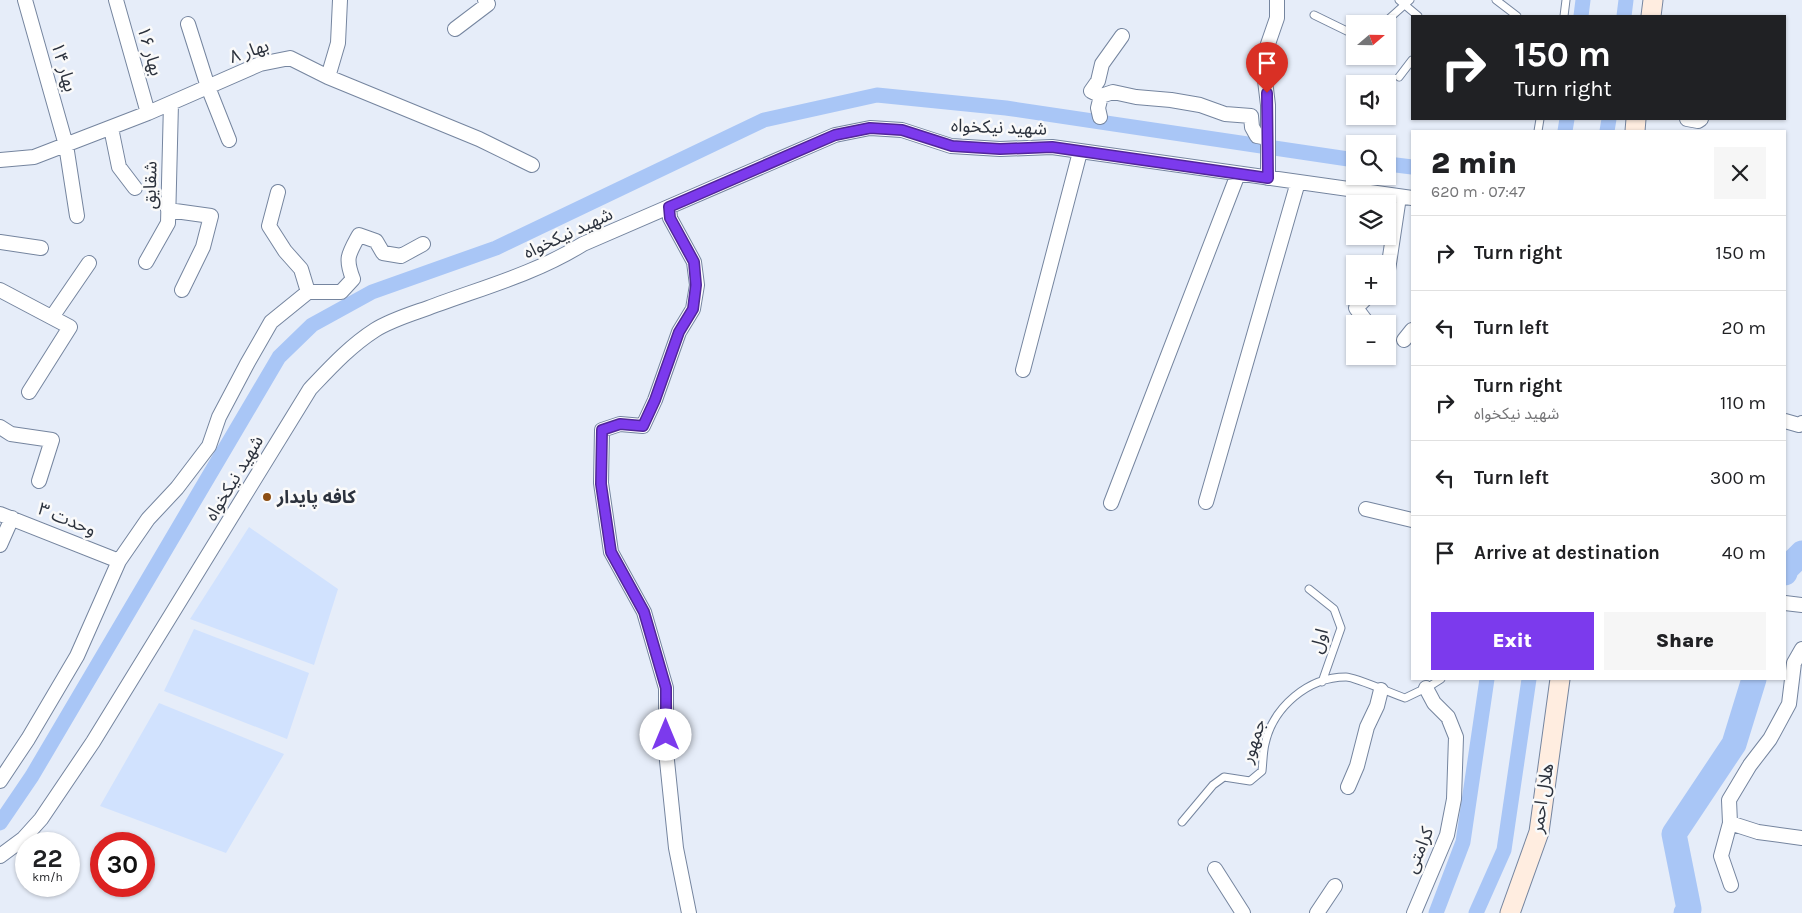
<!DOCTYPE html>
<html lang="en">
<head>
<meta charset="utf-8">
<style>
  body { margin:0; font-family:Karla,"Noto Sans Arabic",sans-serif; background:#f6f6f6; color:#202124; height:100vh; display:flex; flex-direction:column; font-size:19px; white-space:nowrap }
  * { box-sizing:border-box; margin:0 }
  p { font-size:16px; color:#757577 }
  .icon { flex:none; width:28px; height:28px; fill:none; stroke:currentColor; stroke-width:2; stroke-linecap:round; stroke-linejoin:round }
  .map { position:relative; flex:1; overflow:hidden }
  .details { position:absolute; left:1411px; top:130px; width:375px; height:550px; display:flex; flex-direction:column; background:#fff; border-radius:0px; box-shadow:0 1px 4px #0004 }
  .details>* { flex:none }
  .banner { position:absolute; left:1411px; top:15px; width:375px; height:105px; border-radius:0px; box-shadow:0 1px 4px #0004; background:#202124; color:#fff; overflow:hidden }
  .needle { width:32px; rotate:70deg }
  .controls { position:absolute; left:1346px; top:15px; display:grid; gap:10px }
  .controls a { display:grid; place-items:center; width:50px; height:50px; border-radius:0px; background:#fff; box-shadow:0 1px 4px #0004; font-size:25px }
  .speed { position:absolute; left:15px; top:832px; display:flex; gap:10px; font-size:25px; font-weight:700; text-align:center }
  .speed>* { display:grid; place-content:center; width:65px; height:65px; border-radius:50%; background:#fff; box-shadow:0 1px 4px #0004; line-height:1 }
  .speed small { font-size:12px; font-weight:400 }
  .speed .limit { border:8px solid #d22; background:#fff; color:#111 }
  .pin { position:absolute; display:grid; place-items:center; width:42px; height:42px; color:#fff; margin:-51px -21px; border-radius:50% 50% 50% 0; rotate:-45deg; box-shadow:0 0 5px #0007 }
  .pin .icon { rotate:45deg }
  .me { position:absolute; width:55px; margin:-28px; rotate:0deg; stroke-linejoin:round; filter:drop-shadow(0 0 4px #0008) }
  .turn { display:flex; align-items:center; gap:18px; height:105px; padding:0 20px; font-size:22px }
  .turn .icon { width:65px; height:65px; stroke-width:2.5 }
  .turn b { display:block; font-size:35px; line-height:42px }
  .round { display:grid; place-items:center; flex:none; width:52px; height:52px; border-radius:0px; background:#f6f6f6 }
  .overview { display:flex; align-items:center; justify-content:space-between; height:85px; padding:0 20px }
  h1 { font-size:30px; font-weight:800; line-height:38px }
  .action { display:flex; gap:10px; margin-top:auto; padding:10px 20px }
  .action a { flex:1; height:58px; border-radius:0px; background:#7c3aed; color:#fff; font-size:20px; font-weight:800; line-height:58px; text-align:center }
  .action a+a { background:#f6f6f6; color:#202124 }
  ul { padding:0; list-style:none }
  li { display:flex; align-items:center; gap:15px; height:75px; padding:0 20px; border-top:1px solid #e0e0e0 }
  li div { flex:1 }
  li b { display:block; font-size:19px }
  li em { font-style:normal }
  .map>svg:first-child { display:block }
</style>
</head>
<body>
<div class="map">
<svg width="1802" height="913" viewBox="0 0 1802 913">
  <rect width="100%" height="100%" fill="#e6edf9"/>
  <path fill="#d1e2fe" d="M249,527L338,589L314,665L190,619Z
    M194,629L309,673L287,739L164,691Z
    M159,703L284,754L226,853L100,806Z"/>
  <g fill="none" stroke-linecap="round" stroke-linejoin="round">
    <path stroke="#a9c6f6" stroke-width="15" d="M1581,16L1583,0
      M1624,16L1626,0
      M1565,131L1567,119
      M1607,131L1609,119
      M1388,164L1412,167
      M0,823L32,776L279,357L312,325L372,292L496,248L764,120L877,95L1006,108L1355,160
      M1436,913L1463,842L1487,679
      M1476,913L1504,850L1529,679"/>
    <path stroke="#a9c6f6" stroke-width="25" d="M1785,573L1786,569L1802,553
      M1686,913L1689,909L1674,834L1734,744L1754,679"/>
    <g stroke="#75859f" stroke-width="9">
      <path id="service" d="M1399,0L1418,16
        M1496,0L1517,16
        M1314,15L1355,35
        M1564,16L1566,0
        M1383,24L1410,0
        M1399,77L1412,60
        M1538,131L1540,119
        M1309,589L1334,609L1341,628L1322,682
        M1182,822L1213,785L1224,777L1250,781L1262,771C1263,762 1263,752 1265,744C1273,707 1308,677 1346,677C1355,677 1393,694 1405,698L1430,686L1441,679"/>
    </g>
    <g stroke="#75859f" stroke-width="16">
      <path id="minor" d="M25,0L66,145L77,216
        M116,0L148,113
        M188,24L208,87L229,140
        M455,29L488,4L485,0
        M328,77L338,43L340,0
        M1101,96L1113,92L1136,97L1171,100L1200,105L1225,114L1251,116L1252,127L1257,136L1268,138
        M1100,117L1098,108L1101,96L1091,91L1098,81L1102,64L1122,36
        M1687,119L1698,121L1701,119
        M111,128L119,167L135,188
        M0,160L34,157L148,113L260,64L290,58L328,77L479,139L532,165
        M1268,178V105L1263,64L1268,44L1277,18V0
        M278,192L269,226L285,251L301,269L308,292
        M669,207L670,218L694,262L697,285L693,309L679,332L655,400L643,426L620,424L602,430L601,483L611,552L644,612L666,688V751L676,848L689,913
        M168,210L211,216L203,247L182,290
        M0,242L41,248
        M146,262L168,223L171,103
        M1388,270L1399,197
        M0,290L70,327L29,392
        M52,317L89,263
        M1368,324L1356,308L1368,296
        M1404,340L1412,330
        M1023,370L1080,152
        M1785,421L1799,425L1802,423
        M0,427L11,434L52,440L39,481
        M1206,502L1298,182
        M1111,503L1238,174
        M1366,509L1412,520
        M0,514L119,561
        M0,545L12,518
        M1785,603L1802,605
        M0,781L28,739L77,656L119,561L148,519L177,488L209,446L219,417L247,364L271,322L308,292H341L353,279C345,258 348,255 359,235L376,241L383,253L401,256L423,244
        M1348,787L1357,766L1367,727L1377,706L1381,690
        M1730,823L1758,832L1802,838
        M0,856L23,839L41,819L93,742L310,389C330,368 350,346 375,330C391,320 411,314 428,308C481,288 535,274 583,244L835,135L870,128L902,130L951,146L1000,149L1052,147L1412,198
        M1215,869L1243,913
        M1731,885L1721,856L1730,823L1729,800L1750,765L1770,739L1789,704L1794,663L1802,649
        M1317,913L1335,886
        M1414,913L1447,835L1454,799L1456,737L1448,717L1434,703L1426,688"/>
    </g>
    <g stroke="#75859f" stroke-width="21">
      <path id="secondary" d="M1651,16L1653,0
        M1635,131L1636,119
        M1510,913L1539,832L1560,679"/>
    </g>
    <use href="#service" stroke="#fff" stroke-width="7"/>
    <use href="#minor" stroke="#fff" stroke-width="14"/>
    <use href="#secondary" stroke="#ffede0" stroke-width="19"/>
  </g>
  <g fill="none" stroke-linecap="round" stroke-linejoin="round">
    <g stroke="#51269a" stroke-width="12">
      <path id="route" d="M666,735V688L644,612L611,552L601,484L602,430L620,424L643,426L655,400L679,332L693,309L696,285L694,262L670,218L669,207L835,135L870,128L902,130L952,146L1000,149L1052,147L1268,178L1267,93"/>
    </g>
    <use href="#route" stroke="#7c3aed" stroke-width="9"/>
  </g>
  <circle fill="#8c4d12" stroke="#fafafa" stroke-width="2" cx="267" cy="497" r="5"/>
  <g text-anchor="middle" stroke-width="5" stroke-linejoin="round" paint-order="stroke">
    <g font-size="18" fill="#2c323d" stroke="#fafafa">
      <text transform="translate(150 51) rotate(74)" y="6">بهار ۱۶</text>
      <text transform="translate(249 51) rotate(-19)" y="6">بهار ۸</text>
      <text transform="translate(64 67) rotate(74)" y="6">بهار ۱۴</text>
      <text transform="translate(999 127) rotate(2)" y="6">شهید نیکخواه</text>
      <text transform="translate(150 185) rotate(-89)" y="6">شقایق</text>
      <text transform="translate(568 233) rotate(-25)" y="6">شهید نیکخواه</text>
      <text transform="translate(234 478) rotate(-59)" y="6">شهید نیکخواه</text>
      <text transform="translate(67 519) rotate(22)" y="6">وحدت ۳</text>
      <text transform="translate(1319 641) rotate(-74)" y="6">اول</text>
      <text transform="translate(1253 741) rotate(-72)" y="6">جمهور</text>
      <text transform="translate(1542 798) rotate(-81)" y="6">هلال احمر</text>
      <text transform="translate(1419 850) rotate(-68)" y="6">کرامتی</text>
    </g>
    <g font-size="18" font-weight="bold" fill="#2c323d" stroke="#fafafa" text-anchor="start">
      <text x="277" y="503">کافه پایدار</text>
    </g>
  </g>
</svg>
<div class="controls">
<a><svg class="needle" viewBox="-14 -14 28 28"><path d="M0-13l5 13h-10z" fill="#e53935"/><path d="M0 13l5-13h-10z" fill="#757577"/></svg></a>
<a><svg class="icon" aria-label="sound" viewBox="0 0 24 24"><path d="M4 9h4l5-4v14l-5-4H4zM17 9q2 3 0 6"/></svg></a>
<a><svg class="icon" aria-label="search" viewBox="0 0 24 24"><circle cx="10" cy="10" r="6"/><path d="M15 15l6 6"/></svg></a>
<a><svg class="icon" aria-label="layers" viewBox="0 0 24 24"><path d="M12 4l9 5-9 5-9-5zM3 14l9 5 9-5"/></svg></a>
<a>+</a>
<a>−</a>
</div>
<div class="speed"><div>22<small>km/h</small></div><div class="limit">30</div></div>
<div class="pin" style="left:1267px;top:93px;background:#d93025"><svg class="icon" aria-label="arrive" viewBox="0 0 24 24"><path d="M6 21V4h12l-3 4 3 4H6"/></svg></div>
<svg class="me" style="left:666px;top:735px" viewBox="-20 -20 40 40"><circle r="19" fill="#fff"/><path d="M0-13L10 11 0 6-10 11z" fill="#7c3aed"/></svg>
<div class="banner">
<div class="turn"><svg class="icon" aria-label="right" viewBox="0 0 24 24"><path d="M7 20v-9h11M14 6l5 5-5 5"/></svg><div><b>150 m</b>Turn right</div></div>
</div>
<section class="details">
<div class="overview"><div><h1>2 min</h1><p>620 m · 07:47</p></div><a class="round"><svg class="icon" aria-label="close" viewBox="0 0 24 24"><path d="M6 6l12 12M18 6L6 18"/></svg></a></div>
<ul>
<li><svg class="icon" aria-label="right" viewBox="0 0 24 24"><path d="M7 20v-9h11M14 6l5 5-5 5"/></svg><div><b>Turn right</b></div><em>150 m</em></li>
<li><svg class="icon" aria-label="left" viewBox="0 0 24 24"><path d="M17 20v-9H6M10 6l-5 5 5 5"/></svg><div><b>Turn left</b></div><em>20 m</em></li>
<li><svg class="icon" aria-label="right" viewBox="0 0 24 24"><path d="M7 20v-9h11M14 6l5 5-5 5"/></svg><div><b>Turn right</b><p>شهید نیکخواه</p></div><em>110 m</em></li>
<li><svg class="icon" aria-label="left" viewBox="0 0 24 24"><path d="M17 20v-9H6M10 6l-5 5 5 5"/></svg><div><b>Turn left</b></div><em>300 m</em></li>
<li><svg class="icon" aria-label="arrive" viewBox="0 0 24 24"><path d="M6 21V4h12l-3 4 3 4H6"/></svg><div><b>Arrive at destination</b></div><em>40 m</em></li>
</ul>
<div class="action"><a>Exit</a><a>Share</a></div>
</section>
</div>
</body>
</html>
